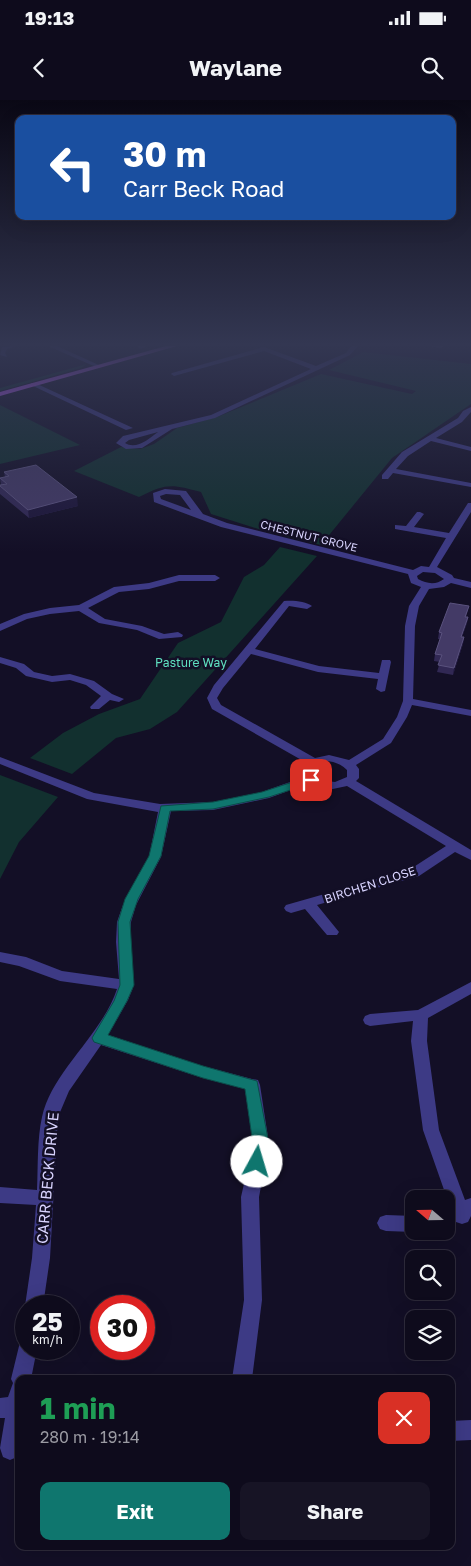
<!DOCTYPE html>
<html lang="en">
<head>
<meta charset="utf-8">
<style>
  body { margin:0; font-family:"Golos Text",sans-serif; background:#171425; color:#f1f3f6; height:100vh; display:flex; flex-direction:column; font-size:19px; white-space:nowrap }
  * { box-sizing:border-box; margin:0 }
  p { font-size:16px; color:#9b9ba3 }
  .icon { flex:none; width:28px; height:28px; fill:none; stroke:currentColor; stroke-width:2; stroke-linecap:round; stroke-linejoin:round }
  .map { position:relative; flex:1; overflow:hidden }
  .side { position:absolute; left:15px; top:1275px; width:440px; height:175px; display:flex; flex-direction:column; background:#0e0b1c; border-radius:10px; box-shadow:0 5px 20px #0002,0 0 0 1px #2e2b3b }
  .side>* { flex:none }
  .guide { position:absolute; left:15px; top:15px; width:441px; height:105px; border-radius:10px; box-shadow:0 5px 20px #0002,0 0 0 1px #2e2b3b; background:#1a4fa0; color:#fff; overflow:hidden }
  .needle { width:32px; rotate:290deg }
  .tools { position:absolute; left:405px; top:1090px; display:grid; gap:10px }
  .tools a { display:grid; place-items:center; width:50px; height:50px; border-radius:10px; background:#0e0b1c; box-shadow:0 5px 20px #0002,0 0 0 1px #2e2b3b; font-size:25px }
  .speed { position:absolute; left:15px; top:1195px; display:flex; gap:10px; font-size:25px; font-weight:700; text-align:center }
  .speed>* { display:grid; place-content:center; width:65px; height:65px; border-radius:50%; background:#0e0b1c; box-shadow:0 5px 20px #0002,0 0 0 1px #2e2b3b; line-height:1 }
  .speed small { font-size:12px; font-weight:400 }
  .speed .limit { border:8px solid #d22; background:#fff; color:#111 }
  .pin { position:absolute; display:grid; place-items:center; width:42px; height:42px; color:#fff; margin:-21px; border-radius:10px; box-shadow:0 2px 8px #0006 }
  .me { position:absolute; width:55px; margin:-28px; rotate:6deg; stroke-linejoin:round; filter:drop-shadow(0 0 4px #0008) }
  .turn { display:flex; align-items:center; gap:18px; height:105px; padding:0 25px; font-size:22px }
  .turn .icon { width:65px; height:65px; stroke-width:2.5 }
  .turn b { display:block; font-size:35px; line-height:42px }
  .round { display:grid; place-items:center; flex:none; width:52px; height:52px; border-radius:10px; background:#171425 }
  .summary { display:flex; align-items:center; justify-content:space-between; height:85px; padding:0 25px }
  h1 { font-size:30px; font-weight:700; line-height:38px; color:#1e9e55 }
  .action { display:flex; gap:10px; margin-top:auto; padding:10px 25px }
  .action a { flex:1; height:58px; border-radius:10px; background:#0f766e; color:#fff; font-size:20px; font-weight:700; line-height:58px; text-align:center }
  .action a+a { background:#171425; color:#f1f3f6 }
  .status { display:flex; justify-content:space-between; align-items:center; height:35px; padding:0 25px; background:#0e0b1c; direction:ltr }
  .status svg { height:14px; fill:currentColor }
  header { display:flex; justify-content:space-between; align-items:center; height:65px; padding:0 25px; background:#0e0b1c; font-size:22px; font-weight:700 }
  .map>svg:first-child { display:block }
</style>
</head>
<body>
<div class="status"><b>19:13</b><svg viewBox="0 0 49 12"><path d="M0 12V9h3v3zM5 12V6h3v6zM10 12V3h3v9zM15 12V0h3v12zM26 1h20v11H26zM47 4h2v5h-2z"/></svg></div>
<header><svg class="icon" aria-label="back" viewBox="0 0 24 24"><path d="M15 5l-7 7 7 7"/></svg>Waylane<svg class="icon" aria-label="search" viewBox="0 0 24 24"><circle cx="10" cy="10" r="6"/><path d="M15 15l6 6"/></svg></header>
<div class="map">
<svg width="471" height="1466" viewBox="0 0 471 1466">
  <rect width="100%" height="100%" fill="#130f26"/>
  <path fill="#12302f" d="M363,252L471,264V304L392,358L321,445L271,433L211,414L201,392C172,384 166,383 139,397L74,371L121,347L140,349L154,344L177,328L217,317L321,274L412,294L416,291L329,270Z
    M87,264L81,268L0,291V288Z
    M0,305L80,345L0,364Z
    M280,447L317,456L177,612L150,629L116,638L72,674L30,658L63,633L99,614L140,599L178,543L221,522L244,477L264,465Z
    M0,675L58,697L19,742L0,779Z"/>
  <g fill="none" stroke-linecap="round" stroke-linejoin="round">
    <path fill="#3d3a85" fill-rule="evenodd" d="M16,246L7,249L5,253L7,257L0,255L2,247Z
      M48,246H57L101,266L96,267Z
      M147,246L141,249L138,247V246Z
      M351,246H358L350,255L215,318L172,329L142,348L126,349L116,343L123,336L211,315L311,269L264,251L174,276L171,274L172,273L264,247L316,266L346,253ZM158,332C149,339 136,350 125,343L129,340Z
      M429,246H444L441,248Z
      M31,283H35L133,328L126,330L31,285Z
      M471,307V312L462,322L436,338L471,347V351L431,341L408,356L396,369L471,383V387L393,373L388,379H382V375L402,352L458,318L463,311Z
      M165,389L186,391L203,414L227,423L413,470L421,466L429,467L446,438L395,429V425L406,426L417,412H420L424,414L414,427L449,433L468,403H471V412L437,467L452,475L454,478L471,482V488L451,483L444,487L429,489L419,506L415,526L413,599L471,610V616L412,605L407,617L391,643L356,665L359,669V678L356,681L471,750V760L455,752L419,776L317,805L339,832L337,835H327L305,809L291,813L286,811L284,808L286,805L409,770L446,746L347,686L328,690L310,683L269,698L213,710L171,711L161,757L136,805L131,822L130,842L134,885L128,900L108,935L203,966L252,979L258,980L260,985L269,1044L259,1097L262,1200L252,1279H232L244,1200L241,1097L253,1044L245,989L203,978L101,945L69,991L58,1017L50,1158L43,1206H26V1210L25,1206L32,1158L36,1105L0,1103V1087L37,1090C38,1067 37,1039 42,1017C52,971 102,935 117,889L60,881L19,866L0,862V852L26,857L62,871L119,879L116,842L117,822L123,805L149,757L158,712L87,699L0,664V657L94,693L160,704L213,702L262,692L304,677L301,672L305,662L212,609L207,598L214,585L284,501C292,500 306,501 312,506L307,509L289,506L255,549L319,566L379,573L382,560H390L391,562L385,591L381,592L376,589L378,579L318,572L251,554L223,588L217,598L221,605L315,658L329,655L349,660L383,639L397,617L403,601L405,526L409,506L421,487L411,483L408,474L221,427L154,402L153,393ZM166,394L180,395L191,410L161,399L160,396ZM423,472L435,473L444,479C436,485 427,484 418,479L417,476ZM327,661C335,662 341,664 347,670V677L335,682L319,680L313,672L314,667Z
      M179,475H215L220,478L215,481H179L149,489L119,492L88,508L105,519L142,526L164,534L178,532L183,535L182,537L159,539L137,530L99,523L79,511L50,514L27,519L0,531V524L24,514L50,508L79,505L114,487L149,483Z
      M0,557L24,564L34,572L52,576L70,574L94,581L112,594L124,599L119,602L110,600L99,609H91L90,607L101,596L86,585L70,580L52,582L26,576L16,568L0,563Z
      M471,882V894L428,918L427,941L439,1030L465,1100L471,1098V1116L468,1122L462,1124L456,1122L454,1118L446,1121V1105L449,1104L423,1030L411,941L413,921L370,926L365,924L363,920L365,916L370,914L418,910Z
      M386,1115L414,1116V1131H416L414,1132L386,1131L380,1129L377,1123L380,1117Z
      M26,1240V1249H37L31,1279H19V1354L17,1357L10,1360L3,1357L0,1348L5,1318H0V1298L8,1297L13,1283L11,1279L20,1242Z
      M471,1320V1340L451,1341V1321Z"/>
    <path fill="#c25bff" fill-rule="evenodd" d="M166,246H177L0,296V292Z"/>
  </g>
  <path fill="#312854" d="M4,372L78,406L29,418L0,394V385H1L0,378L5,377Z
    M469,506L466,517H468L467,523L462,537H464L463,544L453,575L437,572L440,562L434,561L435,554L440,539H438L439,532Z"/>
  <path fill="#1d163a" d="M77,397L78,406L29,418L28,410Z
    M468,517L467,523L460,543L461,537Z
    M464,537L463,544L453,575L454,568Z"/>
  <path fill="#433a66" stroke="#5a527e" d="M36,365L77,397L28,410L0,386V385L7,384L0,378L9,376L4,372Z
    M450,503L469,506L465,517H468L461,537H464L454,568L438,565L442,555L435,554L442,533L439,532Z"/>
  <linearGradient id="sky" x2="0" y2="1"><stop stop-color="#0a0815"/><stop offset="0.54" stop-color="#333752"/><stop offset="1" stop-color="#333752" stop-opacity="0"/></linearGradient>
  <rect width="471" height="452" fill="url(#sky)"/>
  <path fill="#0f766e" stroke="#0a4d48" d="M311,676L315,677L316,680L315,682L269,697L213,709L170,711L161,756L138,799L130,822L134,885L127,901L108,935L203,966L257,981L269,1044L263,1067L257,1069L252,1067L250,1062L253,1044L245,989L203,978L94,942L92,938L114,901L120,885L118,822L125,799L149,756L161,706L213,702L262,692Z"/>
  <g text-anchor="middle" stroke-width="5" stroke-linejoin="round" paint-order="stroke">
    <g font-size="11" fill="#d9d4ff" stroke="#130f26">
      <text transform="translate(309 436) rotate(14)" y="4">CHESTNUT GROVE</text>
    </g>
    <g font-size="12" fill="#5fe0c0" stroke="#130f26">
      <text x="191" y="567">Pasture Way</text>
    </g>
    <g font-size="12" fill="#d9d4ff" stroke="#130f26">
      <text transform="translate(370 785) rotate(-18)" y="4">BIRCHEN CLOSE</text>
    </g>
    <g font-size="15" fill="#d9d4ff" stroke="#130f26">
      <text transform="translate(48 1078) rotate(-85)" y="5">CARR BECK DRIVE</text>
    </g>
  </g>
</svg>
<div class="tools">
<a><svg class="needle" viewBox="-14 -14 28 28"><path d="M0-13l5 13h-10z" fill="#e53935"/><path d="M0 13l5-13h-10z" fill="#9b9ba3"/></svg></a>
<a><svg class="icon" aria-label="search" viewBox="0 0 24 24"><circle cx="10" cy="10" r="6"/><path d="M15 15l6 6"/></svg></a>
<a><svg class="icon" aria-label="layers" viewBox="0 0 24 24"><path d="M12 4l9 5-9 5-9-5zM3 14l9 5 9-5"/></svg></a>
</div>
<div class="speed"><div>25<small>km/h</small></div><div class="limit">30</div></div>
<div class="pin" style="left:311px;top:680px;background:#d93025"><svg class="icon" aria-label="arrive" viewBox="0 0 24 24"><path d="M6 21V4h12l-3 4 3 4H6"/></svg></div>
<svg class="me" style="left:257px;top:1062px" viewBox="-20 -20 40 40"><circle r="19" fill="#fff"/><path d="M0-13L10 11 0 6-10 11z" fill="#0f766e"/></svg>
<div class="guide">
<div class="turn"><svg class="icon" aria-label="left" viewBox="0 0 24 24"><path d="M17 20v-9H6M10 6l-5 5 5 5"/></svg><div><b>30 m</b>Carr Beck Road</div></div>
</div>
<section class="side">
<div class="summary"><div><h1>1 min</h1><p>280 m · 19:14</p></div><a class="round" style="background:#d93025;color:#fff"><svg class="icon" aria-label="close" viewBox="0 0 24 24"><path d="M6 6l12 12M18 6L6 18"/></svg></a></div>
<div class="action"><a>Exit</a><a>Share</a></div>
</section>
</div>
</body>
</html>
